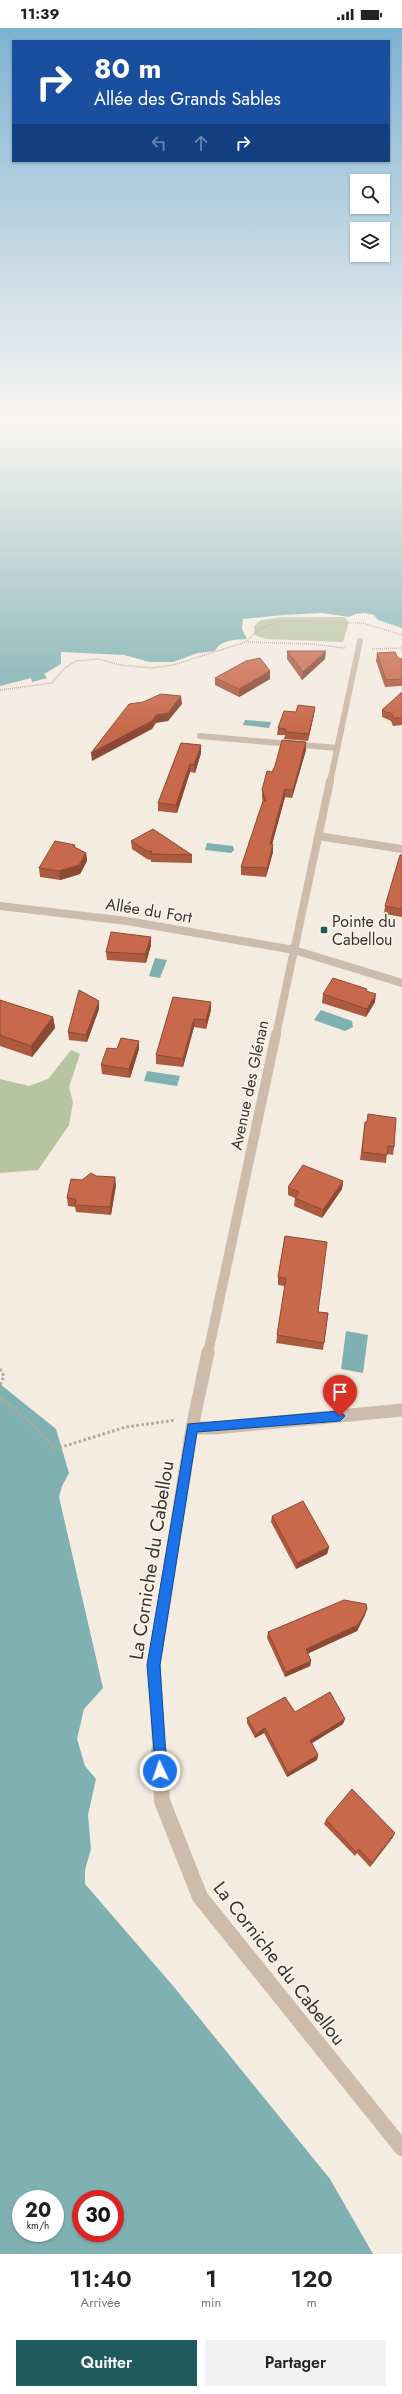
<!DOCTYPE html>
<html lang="fr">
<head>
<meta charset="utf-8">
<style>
  body { margin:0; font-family:Jost,sans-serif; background:#f2f2f2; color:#222; height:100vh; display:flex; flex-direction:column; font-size:15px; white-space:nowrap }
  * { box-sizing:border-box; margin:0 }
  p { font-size:13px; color:#767676 }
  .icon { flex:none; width:22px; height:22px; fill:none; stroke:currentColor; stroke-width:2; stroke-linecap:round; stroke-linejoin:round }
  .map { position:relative; height:2226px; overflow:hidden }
  .drawer { display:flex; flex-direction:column; background:#fff; flex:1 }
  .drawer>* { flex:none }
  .top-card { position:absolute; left:12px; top:12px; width:378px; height:122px; border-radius:0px; box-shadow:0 1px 3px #0004; background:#1a4fa0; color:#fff; overflow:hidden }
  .controls { position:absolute; left:350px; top:146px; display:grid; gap:8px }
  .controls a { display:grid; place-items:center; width:40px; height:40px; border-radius:0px; background:#fff; box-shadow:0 1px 3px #0004; font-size:20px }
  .speed { position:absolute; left:12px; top:2162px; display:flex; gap:8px; font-size:20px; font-weight:700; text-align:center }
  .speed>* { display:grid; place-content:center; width:52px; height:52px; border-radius:50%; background:#fff; box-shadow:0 1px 3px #0004; line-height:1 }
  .speed small { font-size:10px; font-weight:400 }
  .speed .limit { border:6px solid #d22; background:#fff; color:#111 }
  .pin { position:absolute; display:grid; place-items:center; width:34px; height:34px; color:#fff; margin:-41px -17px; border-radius:50% 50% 50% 0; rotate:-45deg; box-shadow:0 0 4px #0007 }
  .pin .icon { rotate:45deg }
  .me { position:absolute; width:44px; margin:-22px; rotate:357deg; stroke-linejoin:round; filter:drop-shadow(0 0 3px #0008) }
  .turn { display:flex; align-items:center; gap:14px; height:84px; padding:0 16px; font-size:18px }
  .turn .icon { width:52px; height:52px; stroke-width:2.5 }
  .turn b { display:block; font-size:28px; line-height:34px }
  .lanes { display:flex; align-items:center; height:38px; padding:0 16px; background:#0003; justify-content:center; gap:20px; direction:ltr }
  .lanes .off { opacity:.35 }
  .eta { display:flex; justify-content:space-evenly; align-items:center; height:68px; text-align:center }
  .eta b { font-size:24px; font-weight:600; line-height:28px }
  .button { display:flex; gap:8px; margin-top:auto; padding:8px 16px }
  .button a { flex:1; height:46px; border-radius:0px; background:#1f5a5e; color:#fff; font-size:16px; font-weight:600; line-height:46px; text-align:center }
  .button a+a { background:#f2f2f2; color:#222 }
  .status { display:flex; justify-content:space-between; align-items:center; height:28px; padding:0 20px; background:#fff; direction:ltr }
  .status svg { height:11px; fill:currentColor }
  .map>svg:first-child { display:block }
</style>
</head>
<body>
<div class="status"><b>11:39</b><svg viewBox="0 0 49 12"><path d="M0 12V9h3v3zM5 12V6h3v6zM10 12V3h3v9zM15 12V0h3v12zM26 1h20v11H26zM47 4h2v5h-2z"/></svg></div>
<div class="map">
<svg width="402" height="2226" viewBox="0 0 402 2226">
  <rect width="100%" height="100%" fill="#f4ebe1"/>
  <path fill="#b8c4a0" d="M282,589H344L349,594L343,614L266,611L255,607L254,598L261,592Z
    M71,1022L80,1026L69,1059L73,1074L69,1097L38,1142L0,1145V1051L29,1058L48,1051Z"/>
  <path fill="#7fb0b2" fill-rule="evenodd" d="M0,392H402V600L378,592L374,587L365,585L355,586L349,589L322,585L284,587L243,591L242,601L247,611C235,612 221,611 215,623L198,625L173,634H150L124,627L61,624V636L44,646L47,650L32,654L31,650L0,658Z
    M245,692L271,694L269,700L243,697Z
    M207,815L233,818L234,822L231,825L205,822Z
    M155,930L167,932L160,950L149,948Z
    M321,982L352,993L353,999L345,1003L314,992Z
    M147,1043L180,1048L177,1058L144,1053Z
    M346,1303L368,1307L363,1345L341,1341Z
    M0,1356L56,1401L69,1445L62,1458L59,1469L103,1660L84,1681L77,1711L85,1738L96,1751L88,1787L91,1821L85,1842V1856L174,1959L330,2151L373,2226H0ZM21,2171H55V2205H21ZM81,2171H115V2205H81Z"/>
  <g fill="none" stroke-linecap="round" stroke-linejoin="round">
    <path stroke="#b9a596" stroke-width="1.5" stroke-dasharray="1 1" stroke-linecap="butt" d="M246,614L311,616L345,620
      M372,621L402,620
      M0,662L52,655L65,640L76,633L98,631L121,637L151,640L173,637L246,614L259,601L281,593L363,595L402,607"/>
    <path stroke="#b9a596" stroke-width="3" stroke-dasharray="2.5 2.5" stroke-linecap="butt" d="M0,1341L4,1348L0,1357
      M0,1370L30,1394L55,1421L126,1399L176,1392"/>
    <path stroke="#cdbbac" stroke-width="6" d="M200,708L337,720
      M330,754L360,613"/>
    <path stroke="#cdbbac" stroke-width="8" d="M318,808L402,821
      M0,878L127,893L294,922L402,955
      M276,1007L330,753"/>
    <path stroke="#cdbbac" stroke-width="10" d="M208,1325L276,1006"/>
    <path stroke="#cdbbac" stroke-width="13" d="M192,1400H215L402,1382
      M159,1724L154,1637L192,1400L208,1324"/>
    <path stroke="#cdbbac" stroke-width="16" d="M159,1723L162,1773L200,1869L402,2120"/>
  </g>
  <path fill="#ac5a40" d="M287,623L325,631L302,652L287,631Z
    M377,625L402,631V658L385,659L376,633Z
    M270,643V651L239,669L215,657V650Z
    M402,664V697L393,698L391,693L382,689V682Z
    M315,679L314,686L308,713L284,711L285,707H277L278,700L296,684Z
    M181,715L201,725L195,745L190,744L177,785L158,783V775Z
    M306,722L292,770L285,769L272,816L273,824L266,849L241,847V839L263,774L262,770V762L272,744Z
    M131,813L192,827V835L151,834V832L147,831L132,821Z
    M75,817V819L86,825L87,833L80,846L60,852L40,849L39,840Z
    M402,827V889L384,886L385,878Z
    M151,909V917L146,935L107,932L106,924Z
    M323,966L375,974L366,989L322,975Z
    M0,972L53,989L55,1000L32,1029L0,1018Z
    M211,974V982L206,1001L194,999L183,1039L156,1036V1027Z
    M99,981L87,1014L69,1012L68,1004Z
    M117,1021H139L130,1050L102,1046L101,1037Z
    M365,1094L394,1119L393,1127L387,1126L386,1135L360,1132Z
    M96,1148L116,1157L111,1187L76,1184L75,1179L68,1178L67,1170L82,1152Z
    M343,1153L342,1161L322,1190L294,1178L295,1170L288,1167V1159Z
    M285,1208L324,1315L323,1322L276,1315L285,1258L278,1257V1249Z
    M272,1488L329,1519L327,1526L296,1541L271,1494Z
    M365,1587L357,1603L308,1625L311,1633L310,1638L285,1649L267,1610L268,1604Z
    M295,1684L343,1696L312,1715L318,1727L317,1732L287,1749L264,1705L255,1710L247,1695V1690Z
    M326,1792L393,1809L370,1839L357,1825L355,1828L324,1796Z"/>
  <path fill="#8c4a34" d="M326,623L325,631L302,652L303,644Z
    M270,643V651L239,669V661Z
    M181,668L182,676L168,693L156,695L152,701L92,733L91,725L156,687Z
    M315,679L314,686L308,713L309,706Z
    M306,714V722L292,770L293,762Z
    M201,717V725L195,745L194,737Z
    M190,736V744L177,785L176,777Z
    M285,761V769L270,824V816Z
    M273,816V824L266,849L267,840Z
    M86,825L87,833L80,846L60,852L59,843Z
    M151,909V917L146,935L145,926Z
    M376,966L375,974L366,989L367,981Z
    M99,973V981L87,1014L86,1007Z
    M211,974V982L206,1001V992Z
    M53,989L55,1000L32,1029L31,1018Z
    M194,991V999L183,1039V1031Z
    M139,1013V1021L130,1050L129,1041Z
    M115,1149L116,1157L111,1187L110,1179Z
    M343,1153L342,1161L322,1190L323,1182Z
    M329,1519L327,1526L296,1541L297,1535Z
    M367,1581L365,1587L357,1603L305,1627L306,1621Z
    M311,1633L310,1638L285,1649L286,1644Z
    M345,1691L343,1696L309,1717L310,1712Z
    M265,1700L264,1705L255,1710L256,1706Z
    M318,1727L317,1732L287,1749L288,1745Z
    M395,1805L393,1809L370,1839L372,1835Z"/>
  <path fill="#c8694b" stroke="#8c4a34" d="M287,623H326L303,644Z
    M395,624L398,630L402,631V651L386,652L377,625Z
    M260,630L270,643L239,661L215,650L246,633Z
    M402,664V690H394L392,686L382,682Z
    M161,666L181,668L168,685L156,687L152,693L91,725L129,676L143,674Z
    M298,677L315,679L309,706L285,704L286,701L278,700L284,683L296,684Z
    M282,712L306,714L293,762L285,761L270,816H273L267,840L241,839L263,773H266L262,762L267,743L272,744L275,738Z
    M181,715L201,717L194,737L190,736L176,777L158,775Z
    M153,801L192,827L151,826L152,823H147L131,813Z
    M55,813L75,817L74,819L86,825L79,837L59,843L39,840Z
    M400,827H402V881L385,878Z
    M111,904L151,909L145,926L106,924Z
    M333,950L367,961L366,963L376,966L367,981L323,966Z
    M79,962L99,973L86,1007L68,1004Z
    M173,969L211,974L206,992L194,991L183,1031L156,1027Z
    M0,972L53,989L31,1018L0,1007Z
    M121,1010L139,1013L129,1041L101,1037L107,1020L117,1021Z
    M368,1086L396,1090L394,1119L388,1118L387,1127L362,1124L365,1094H367Z
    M303,1137L343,1153L323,1182L295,1170L299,1164L288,1159Z
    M91,1145L96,1148L115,1149L110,1179L75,1177L76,1171L67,1170L71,1151L82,1152Z
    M285,1208L327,1214L318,1284L328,1285L324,1315L277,1307L286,1250L278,1249Z
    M303,1473L329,1519L297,1535L272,1488Z
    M344,1572L366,1576L367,1581L358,1597L306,1621L311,1633L286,1644L268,1604Z
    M330,1664L345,1691L310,1712L318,1727L288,1745L265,1700L256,1706L247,1690L285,1669L295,1684Z
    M352,1761L395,1805L372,1835L359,1821L356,1824L326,1792Z"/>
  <linearGradient id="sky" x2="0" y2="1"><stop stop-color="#7eb2d2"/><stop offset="0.56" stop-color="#faf6f2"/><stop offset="1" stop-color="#faf6f2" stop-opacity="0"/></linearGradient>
  <rect width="402" height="703" fill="url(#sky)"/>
  <path fill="#1a73e8" stroke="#114b97" d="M340,1383L345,1388L340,1393L197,1404L160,1637L167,1743L165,1748L160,1750L156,1748L147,1637L188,1396Z"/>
  <rect fill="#1f5a5e" stroke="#fbf5ee" stroke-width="1.5" x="320" y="898" width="8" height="8" rx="2"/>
  <g text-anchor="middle" stroke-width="3" stroke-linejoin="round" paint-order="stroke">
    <g font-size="16" fill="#3b302b" stroke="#fbf5ee">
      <text transform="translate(149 882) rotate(9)" y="6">Allée du Fort</text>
      <text transform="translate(249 1057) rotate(-78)" y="6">Avenue des Glénan</text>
    </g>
    <g font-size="16" fill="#3b302b" stroke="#fbf5ee" text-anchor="start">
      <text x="332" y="899">Pointe du<tspan x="332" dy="18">Cabellou</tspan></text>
    </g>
    <g font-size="19" fill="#3b302b" stroke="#fbf5ee">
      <text transform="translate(151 1532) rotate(-81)" y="7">La Corniche du Cabellou</text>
      <text transform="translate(280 1935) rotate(52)" y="7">La Corniche du Cabellou</text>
    </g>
  </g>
</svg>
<div class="controls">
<a><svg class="icon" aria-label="search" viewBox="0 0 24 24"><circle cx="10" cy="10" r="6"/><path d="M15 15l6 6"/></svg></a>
<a><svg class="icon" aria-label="layers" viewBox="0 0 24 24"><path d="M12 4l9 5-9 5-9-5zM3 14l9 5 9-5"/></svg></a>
</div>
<div class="speed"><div>20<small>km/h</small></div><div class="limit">30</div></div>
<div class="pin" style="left:340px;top:1388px;background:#d93025"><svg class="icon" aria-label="arrive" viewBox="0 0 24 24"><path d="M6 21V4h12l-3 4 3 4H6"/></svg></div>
<svg class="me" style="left:160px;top:1743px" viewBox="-20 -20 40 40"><circle r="17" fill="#1a73e8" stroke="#fff" stroke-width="3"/><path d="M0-11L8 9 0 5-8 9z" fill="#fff"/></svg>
<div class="top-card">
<div class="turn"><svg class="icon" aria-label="right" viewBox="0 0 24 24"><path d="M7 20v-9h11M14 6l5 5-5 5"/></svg><div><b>80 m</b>Allée des Grands Sables</div></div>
<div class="lanes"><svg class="icon off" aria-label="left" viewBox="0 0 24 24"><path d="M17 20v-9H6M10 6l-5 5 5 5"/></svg><svg class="icon off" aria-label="ahead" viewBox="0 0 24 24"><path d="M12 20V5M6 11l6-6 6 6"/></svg><svg class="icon" aria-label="right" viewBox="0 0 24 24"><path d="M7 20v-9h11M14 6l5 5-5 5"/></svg></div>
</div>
</div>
<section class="drawer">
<div class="eta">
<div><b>11:40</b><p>Arrivée</p></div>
<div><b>1</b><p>min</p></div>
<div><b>120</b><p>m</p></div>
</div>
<div class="button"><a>Quitter</a><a>Partager</a></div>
</section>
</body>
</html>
